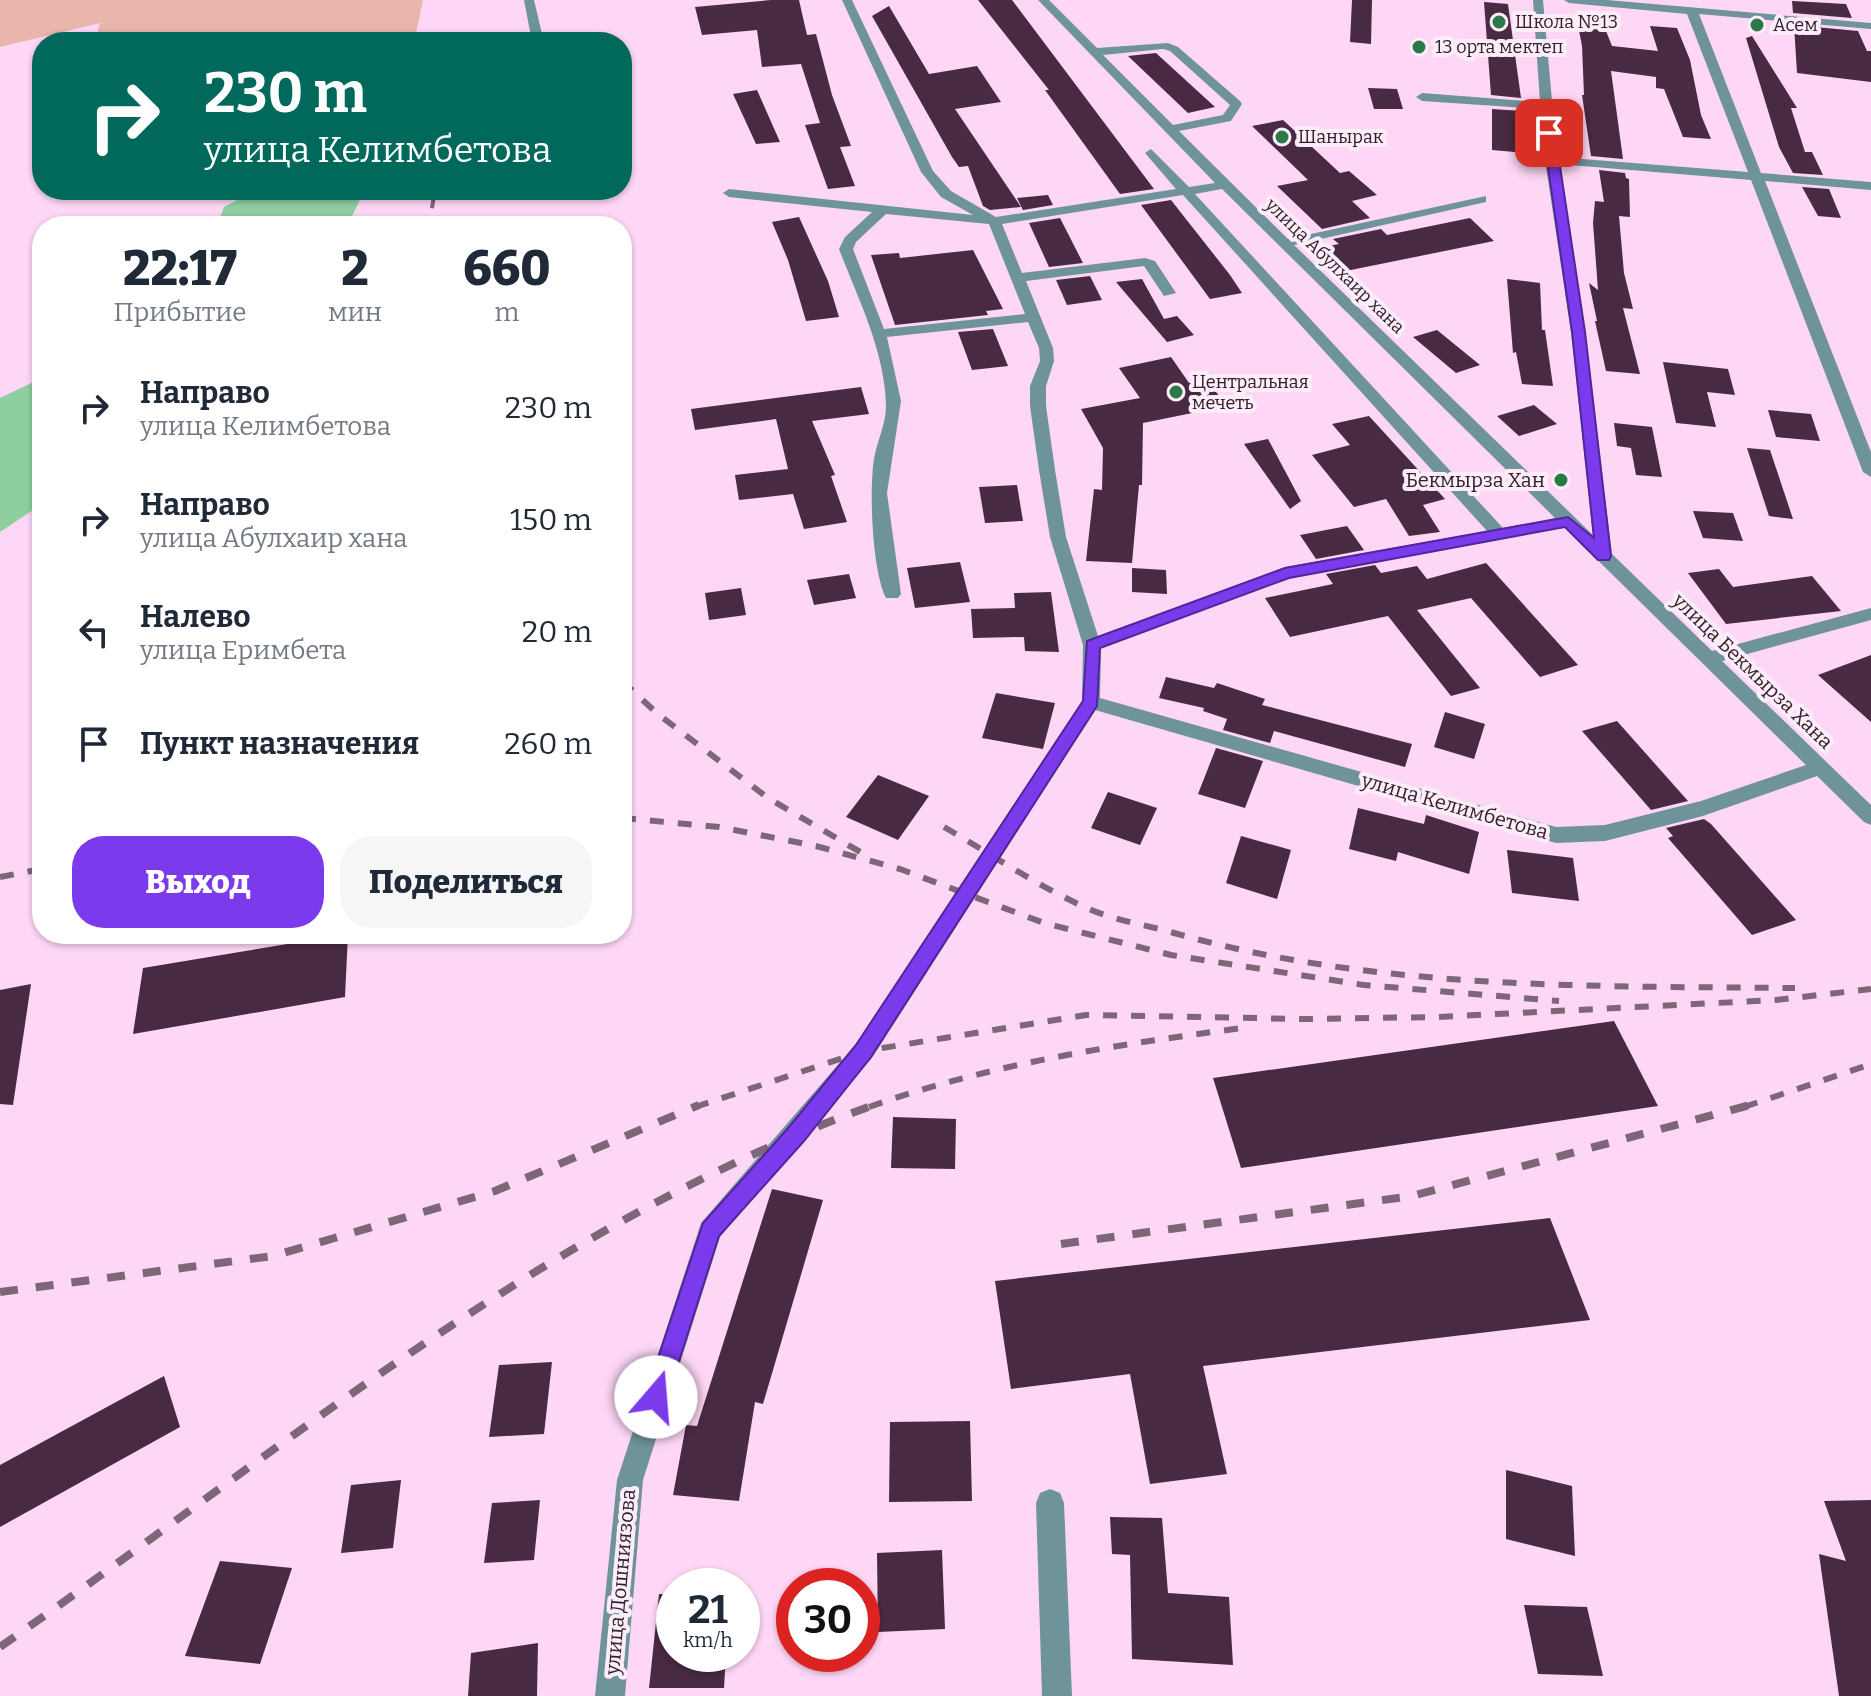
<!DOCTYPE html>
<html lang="ru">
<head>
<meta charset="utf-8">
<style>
  body { margin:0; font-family:Bitter,serif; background:#f6f6f7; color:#1f2937; height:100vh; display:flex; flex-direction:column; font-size:30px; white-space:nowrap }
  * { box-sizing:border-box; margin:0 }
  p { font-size:26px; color:#747a83 }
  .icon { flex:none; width:44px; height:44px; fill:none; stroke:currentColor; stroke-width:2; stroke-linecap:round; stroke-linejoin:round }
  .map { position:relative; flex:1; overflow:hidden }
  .drawer { position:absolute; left:32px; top:216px; width:600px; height:728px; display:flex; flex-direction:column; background:#fff; border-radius:32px; box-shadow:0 2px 6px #0004 }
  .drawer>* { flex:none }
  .banner { position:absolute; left:32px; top:32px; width:600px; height:168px; border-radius:32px; box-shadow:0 2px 6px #0004; background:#00695c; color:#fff; overflow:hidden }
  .speed { position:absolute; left:656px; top:1568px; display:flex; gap:16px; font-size:40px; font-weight:700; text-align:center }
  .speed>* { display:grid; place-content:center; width:104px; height:104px; border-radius:50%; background:#fff; box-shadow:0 2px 6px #0004; line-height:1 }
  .speed small { font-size:20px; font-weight:400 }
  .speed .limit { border:12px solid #d22; background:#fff; color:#111 }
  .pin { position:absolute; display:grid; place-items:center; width:68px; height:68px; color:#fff; margin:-34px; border-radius:16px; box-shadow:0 4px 12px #0006 }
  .me { position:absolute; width:88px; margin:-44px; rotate:18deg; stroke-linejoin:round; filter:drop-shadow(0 0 6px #0008) }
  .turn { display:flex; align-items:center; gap:28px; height:168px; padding:0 40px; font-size:36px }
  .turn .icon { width:104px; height:104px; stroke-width:2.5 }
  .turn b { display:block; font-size:56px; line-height:68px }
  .eta { display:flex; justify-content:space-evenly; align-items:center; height:136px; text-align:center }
  .eta b { font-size:48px; font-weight:800; line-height:56px }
  .action { display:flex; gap:16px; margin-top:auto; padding:16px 40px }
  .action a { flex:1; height:92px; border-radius:32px; background:#7c3aed; color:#fff; font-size:32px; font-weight:800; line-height:92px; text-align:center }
  .action a+a { background:#f6f6f7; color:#1f2937 }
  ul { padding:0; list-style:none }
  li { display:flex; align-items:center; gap:24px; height:112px; padding:0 40px }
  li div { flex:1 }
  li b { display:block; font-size:30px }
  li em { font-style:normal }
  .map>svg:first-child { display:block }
</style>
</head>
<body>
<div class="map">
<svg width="1871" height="1696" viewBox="0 0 1871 1696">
  <rect width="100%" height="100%" fill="#fed7f6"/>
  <path fill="#e8b6ab" d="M0,0H423L414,42H94L100,23L0,47Z"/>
  <path fill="#8ecfa0" d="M243,190H365L347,226H207L220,218L224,207L241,198Z
    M42,378V504L0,532V398Z"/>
  <path fill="#482a43" d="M771,0H799L807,35L816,34L832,95L851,146L840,147L855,186L828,189L805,125L820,123L801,64L762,67L757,30L702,35L695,7Z
    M978,0H1012L1154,189L1120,194L1045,90H1049Z
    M1352,0H1372L1371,44L1350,42Z
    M1792,1L1846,4L1852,18L1793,13Z
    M1484,2L1508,4L1521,98L1491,95Z
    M889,6L929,74L977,66L1001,102L955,109L1021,207L990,210L983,206L968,166L959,167L952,157L872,16Z
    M1576,15L1600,16L1612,46L1658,51L1650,26L1677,28L1690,60L1701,115L1711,139L1683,137L1664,89L1656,88V77L1611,71L1623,159L1591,156L1582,95H1584L1582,46Z
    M1794,25L1858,31L1867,51H1871V82L1797,73Z
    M1752,36L1797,108H1791L1805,152H1812L1823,175L1793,173L1779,147L1746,38Z
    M1156,53L1215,107L1188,113L1128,56Z
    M1368,88L1397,89L1403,109H1374Z
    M757,90L780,142L756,144L733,94Z
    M1492,109L1522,111L1526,153L1492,150Z
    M1283,120L1340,173L1349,171L1377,195L1352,201L1370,218L1322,229L1277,186L1308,180L1252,126Z
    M1599,170L1625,173L1626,178L1629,179L1630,217L1619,216L1624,273L1633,309L1623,308L1640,374L1606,371L1595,321H1597L1589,283L1598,290L1593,223L1595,201L1604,202Z
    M1802,187L1829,189L1841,218L1818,216Z
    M1048,195L1053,205L1023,210L1017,198Z
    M1171,200L1230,275L1242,293L1210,299L1141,205Z
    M799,217L828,281L839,317L806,321L788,260L772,222Z
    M1060,218L1083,263L1049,267L1029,223Z
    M1470,218L1494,241L1336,273L1313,249L1339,244L1333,239L1381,229L1387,235Z
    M973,250L1003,309L986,311L988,315L895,325L871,255L899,253L900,258Z
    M1090,276L1102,300L1067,305L1056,280Z
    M1142,279L1164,319L1177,316L1194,335L1167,342L1116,282Z
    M1507,279L1540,283L1542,330H1545L1553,386L1522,384L1516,352L1513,353Z
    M993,329L1008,366L972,370L958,332Z
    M1437,330L1480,365L1456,373L1413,337Z
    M1171,357L1189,383L1206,379L1223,401L1204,405L1207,410L1143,423L1142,485H1139L1132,563L1086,561L1094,489L1102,490L1103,448L1081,409L1140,398L1119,368Z
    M1663,362L1728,369L1735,395L1707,392L1716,427L1676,423Z
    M861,387L869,414L812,421L835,475L831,476L847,522L804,529L793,494L739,500L735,475L788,469L776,419L695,430L691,409Z
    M1534,405L1557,424L1519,436L1497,416Z
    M1768,410L1811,414L1820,441L1776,437Z
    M1369,416L1445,499L1423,505L1440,532L1409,536L1386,499L1354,507L1312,455L1350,445L1332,424Z
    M1614,423L1652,427L1662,477L1636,475L1631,448L1617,446Z
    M1268,439L1301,501L1290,509L1244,444Z
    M1747,448L1770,450L1793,519L1769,516Z
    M1017,485L1023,521L985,523L979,487Z
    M1693,511L1733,513L1743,541L1703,538Z
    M1347,526L1364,550L1316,559L1300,535Z
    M960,562L970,602L915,608L907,568Z
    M1486,563L1578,665L1540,677L1471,598L1417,610L1480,688L1451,696L1388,616L1290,637L1265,598L1333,584L1326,574L1375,565L1381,573L1417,566L1427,579Z
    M1132,568L1166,570L1167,594L1132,592Z
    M1719,569L1733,587L1812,576L1841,611L1726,624L1688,573Z
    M849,574L856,598L814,605L807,580Z
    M741,588L746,615L709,620L705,593Z
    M1051,592L1059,652L1025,651L1024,637L973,638L971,609L1015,608L1014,593Z
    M1871,655V722L1818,675Z
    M1166,677L1214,688L1217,683L1265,699L1262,705L1412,744L1405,767L1274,731L1270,743L1223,730L1227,719L1203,711L1204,708L1159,698Z
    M996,693L1055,703L1043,749L982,738Z
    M1445,712L1485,724L1474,759L1434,747Z
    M1617,721L1688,801L1651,810L1582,731Z
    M1216,748L1263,761L1245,808L1198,794Z
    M878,775L929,796L898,840L846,817Z
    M1108,792L1157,808L1140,845L1091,828Z
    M1358,808L1424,824L1426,815L1479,832L1469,874L1398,852L1396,861L1349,849Z
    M1704,819L1711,824L1796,920L1752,935L1668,838L1673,836L1666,828Z
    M1241,836L1291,850L1277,899L1226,883Z
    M1507,850L1573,858L1579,901L1512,893Z
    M348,934L345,997L133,1034L143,968Z
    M31,984L13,1105L0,1104V990Z
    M1614,1021L1658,1106L1241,1168L1213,1078Z
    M893,1117L956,1119L955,1169L891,1168Z
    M772,1189L823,1200L763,1404L755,1402L739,1501L673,1495L686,1425L697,1426Z
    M1550,1218L1590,1320L1203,1366L1227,1474L1150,1484L1130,1374L1011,1389L995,1281Z
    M552,1362L544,1434L489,1437L499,1365Z
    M164,1376L180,1427L0,1527V1465Z
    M970,1421L972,1501L889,1502L890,1422Z
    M1506,1470L1572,1486L1575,1556L1506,1539Z
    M401,1480L393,1548L341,1553L351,1485Z
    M540,1500L534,1560L484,1563L492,1503Z
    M1871,1500V1696H1839L1819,1554L1846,1561L1824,1501Z
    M1110,1517L1162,1518L1168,1593L1229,1597L1233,1665L1132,1659L1130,1555L1112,1554Z
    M942,1550L945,1629L878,1632L877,1553Z
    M220,1561L292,1568L260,1664L185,1656Z
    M659,1594L674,1595V1654H726L724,1688H649Z
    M1524,1605L1587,1607L1603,1676L1538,1674Z
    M538,1643L537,1696H468L471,1653Z"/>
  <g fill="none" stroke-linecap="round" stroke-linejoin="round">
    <path fill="#6f939b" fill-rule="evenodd" d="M524,0H534L544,42H532Z
      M842,0H852L933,171L951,191L996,217L1176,189L1145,153L1151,149L1189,187L1215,183L1038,0H1049L1097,48L1168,43L1178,47L1240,101L1242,104L1231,121L1179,131L1288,239L1486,196V202L1294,245L1593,535L1571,332L1545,160L1541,109L1422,101L1416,97L1422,93L1540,102L1533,0H1543L1557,157L1748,172L1687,14L1569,3L1564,0H1607L1871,23V29L1699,14L1761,173L1871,182V190L1765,181L1871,452V477L1863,472L1751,180L1558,164L1585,332L1612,554L1712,651L1871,608V620L1722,661L1871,805V825L1864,822L1817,776L1703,816L1605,841L1556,843L1095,710L872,1058L720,1237L643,1480L625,1696H595L617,1480L701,1223L856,1044L1082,701L1083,645L1050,537L1039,470L1030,406V386L1040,361L1039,348L1028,322L887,337L901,401L887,493L901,594L898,598H886C872,570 869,491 874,459C877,441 886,424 886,406C885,351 858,299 839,249L845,237L872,212L729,197L723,193L729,189L973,215L941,197L921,172ZM1163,49L1170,51L1230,105L1223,115L1173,125L1103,55ZM1222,189L1555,518L1503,528L1195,194ZM1183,195L1487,531L1285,567L1098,636L1066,537L1055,470L1046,406V386L1054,361L1053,348L1026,281L1144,266L1164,296L1176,293L1155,261L1145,258L1022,273L1002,224ZM886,214L989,224L1025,314L884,329L853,249L856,242ZM1564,527L1806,765L1701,801L1605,825L1556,827L1100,698L1101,648L1288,578Z
      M1050,1489L1060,1493L1064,1503L1072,1696H1042L1036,1503L1040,1493Z"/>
    <path stroke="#7d6678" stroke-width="4" stroke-dasharray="9 9" stroke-linecap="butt" d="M429,226L435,190"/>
    <path stroke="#7d6678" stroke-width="6" stroke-dasharray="14 14" stroke-linecap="butt" d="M622,681L659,715L768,798L862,853
      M622,818L719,827L816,846L900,869L1044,923L1171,955L1364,985L1559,1001
      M944,827C991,854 1037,886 1087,908C1113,920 1146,925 1174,933C1375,990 1588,986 1795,988
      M0,877L42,869
      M695,1107L864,1051L1086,1015L1305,1019L1437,1017L1776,1000L1871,989
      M869,1107C993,1063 1120,1044 1250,1027
      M1744,1107L1871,1064"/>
    <path stroke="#7d6678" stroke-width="8" stroke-dasharray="18 18" stroke-linecap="butt" d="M1061,1244L1412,1196L1750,1105
      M0,1292L273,1256L495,1191L699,1105
      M0,1647C281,1451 548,1222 874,1105"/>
  </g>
  <path fill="#7c3aed" stroke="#51269a" stroke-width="2" d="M1549,129L1555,133L1585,332L1611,556L1609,560H1598L1565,527L1289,578L1100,648L1097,706L871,1057L804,1141L719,1236L665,1405L656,1408L648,1405L645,1397L703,1223L789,1127L856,1045L1083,701L1087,641L1285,568L1568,517L1594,538L1572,332L1543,133Z"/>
  <g fill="#2b7949" stroke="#fcedf9" stroke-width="3">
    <circle cx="1499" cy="22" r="8"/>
    <circle cx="1757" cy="25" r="8"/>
    <circle cx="1419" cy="47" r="8"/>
    <circle cx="1282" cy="137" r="8"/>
    <circle cx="1176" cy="392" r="8"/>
    <circle cx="1561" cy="480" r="8"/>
  </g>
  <g text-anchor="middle" stroke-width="8" stroke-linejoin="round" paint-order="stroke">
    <g font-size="18" fill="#30222d" stroke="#fcedf9" text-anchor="start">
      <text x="1515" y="28">Школа №13</text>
      <text x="1773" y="31">Асем</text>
      <text x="1435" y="53">13 орта мектеп</text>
      <text x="1298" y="143">Шанырак</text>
      <text x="1192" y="388">Центральная<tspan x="1192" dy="21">мечеть</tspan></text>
    </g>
    <g font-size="18" fill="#30222d" stroke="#fcedf9">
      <text transform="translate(1335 266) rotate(44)" y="6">улица Абулхаир хана</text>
    </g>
    <g font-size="20" fill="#30222d" stroke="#fcedf9" text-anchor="end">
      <text x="1545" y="487">Бекмырза Хан</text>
    </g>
    <g font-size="20" fill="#30222d" stroke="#fcedf9">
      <text transform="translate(1753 671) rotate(44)" y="7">улица Бекмырза Хана</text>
      <text transform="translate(1455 806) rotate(16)" y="7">улица Келимбетова</text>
      <text transform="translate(620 1582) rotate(-85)" y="7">улица Дошниязова</text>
    </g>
  </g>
</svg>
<div class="speed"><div>21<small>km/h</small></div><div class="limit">30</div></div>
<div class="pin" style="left:1549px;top:133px;background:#d93025"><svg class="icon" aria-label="arrive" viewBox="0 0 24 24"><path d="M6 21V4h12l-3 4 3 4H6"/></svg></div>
<svg class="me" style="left:656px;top:1397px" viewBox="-20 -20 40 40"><circle r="19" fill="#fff"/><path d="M0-13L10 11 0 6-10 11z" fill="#7c3aed"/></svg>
<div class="banner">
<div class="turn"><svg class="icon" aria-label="right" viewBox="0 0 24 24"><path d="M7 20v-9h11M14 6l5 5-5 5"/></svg><div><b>230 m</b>улица Келимбетова</div></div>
</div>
<section class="drawer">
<div class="eta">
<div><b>22:17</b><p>Прибытие</p></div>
<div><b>2</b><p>мин</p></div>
<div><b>660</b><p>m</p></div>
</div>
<ul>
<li><svg class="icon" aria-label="right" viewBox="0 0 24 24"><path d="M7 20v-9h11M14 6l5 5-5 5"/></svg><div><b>Направо</b><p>улица Келимбетова</p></div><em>230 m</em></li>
<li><svg class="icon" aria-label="right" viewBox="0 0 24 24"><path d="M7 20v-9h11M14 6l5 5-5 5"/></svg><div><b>Направо</b><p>улица Абулхаир хана</p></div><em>150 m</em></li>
<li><svg class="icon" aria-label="left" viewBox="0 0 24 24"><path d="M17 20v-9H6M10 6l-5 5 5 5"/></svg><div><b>Налево</b><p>улица Еримбета</p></div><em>20 m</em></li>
<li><svg class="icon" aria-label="arrive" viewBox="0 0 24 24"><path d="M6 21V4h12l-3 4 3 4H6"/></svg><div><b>Пункт назначения</b></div><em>260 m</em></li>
</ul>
<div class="action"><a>Выход</a><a>Поделиться</a></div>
</section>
</div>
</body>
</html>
